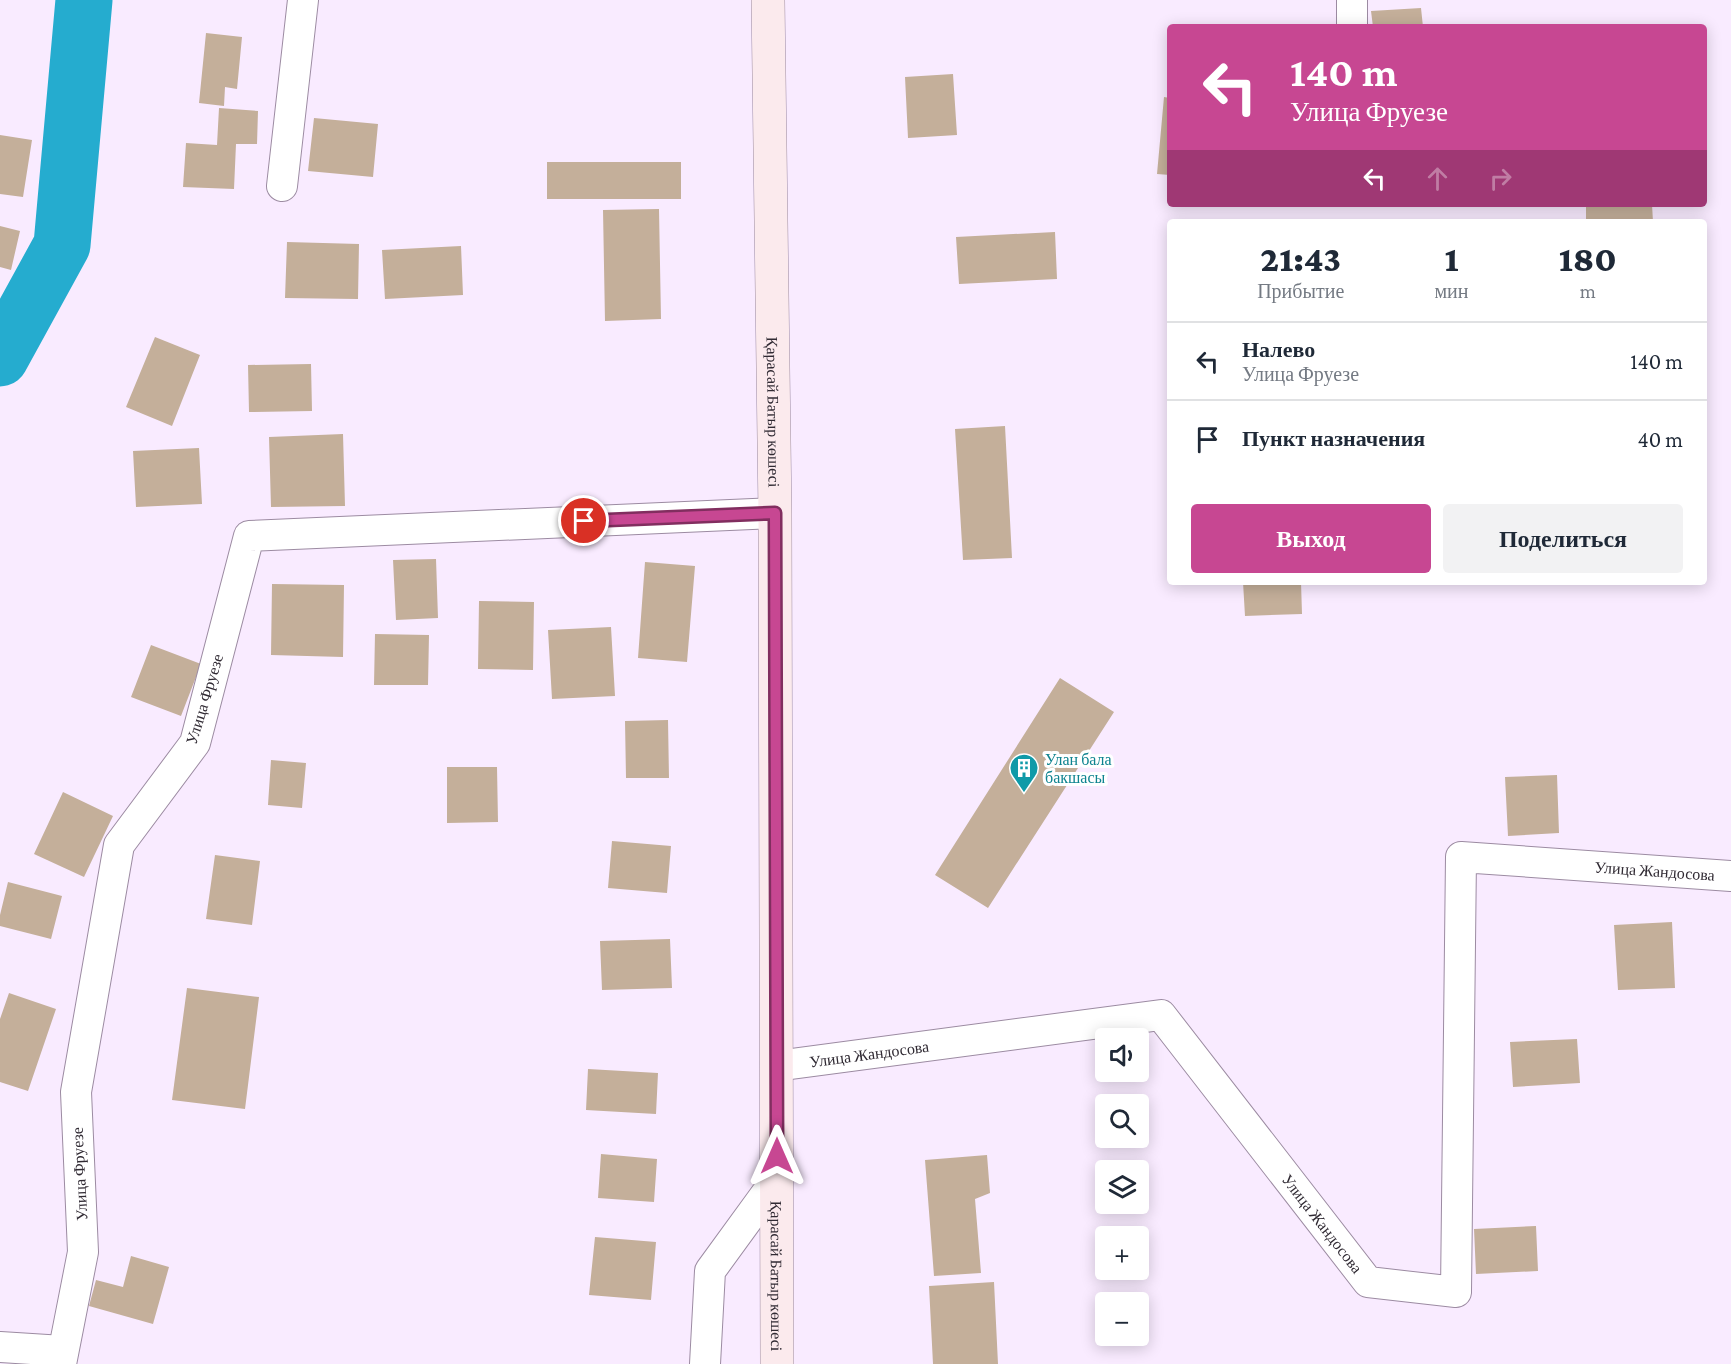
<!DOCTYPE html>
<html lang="ru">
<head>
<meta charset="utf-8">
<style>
  body { margin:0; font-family:"Crimson Pro",serif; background:#f2f2f3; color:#1f2937; height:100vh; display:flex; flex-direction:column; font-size:22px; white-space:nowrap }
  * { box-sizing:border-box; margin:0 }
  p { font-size:20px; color:#747a83 }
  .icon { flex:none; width:33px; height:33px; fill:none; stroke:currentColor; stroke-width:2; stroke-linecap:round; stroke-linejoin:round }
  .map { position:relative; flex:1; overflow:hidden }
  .details { position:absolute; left:1167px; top:219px; width:540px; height:366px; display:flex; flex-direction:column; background:#fff; border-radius:6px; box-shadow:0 3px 15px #0003 }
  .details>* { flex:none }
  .top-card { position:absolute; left:1167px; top:24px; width:540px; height:183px; border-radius:6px; box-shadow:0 3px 15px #0003; background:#c74792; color:#fff; overflow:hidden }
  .controls { position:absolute; left:1095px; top:1028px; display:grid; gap:12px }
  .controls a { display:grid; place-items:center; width:54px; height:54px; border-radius:6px; background:#fff; box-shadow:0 3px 15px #0003; font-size:30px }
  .pin { position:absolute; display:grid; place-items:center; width:51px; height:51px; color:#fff; margin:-26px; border:3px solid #fff; border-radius:50%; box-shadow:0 2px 6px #0007 }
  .me { position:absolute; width:66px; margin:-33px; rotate:0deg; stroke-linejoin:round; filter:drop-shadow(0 0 4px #0008) }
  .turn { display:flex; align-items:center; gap:21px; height:126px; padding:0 24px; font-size:27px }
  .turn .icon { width:78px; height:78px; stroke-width:2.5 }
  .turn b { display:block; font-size:42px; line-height:51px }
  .lanes { display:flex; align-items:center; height:57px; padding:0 24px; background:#0003; justify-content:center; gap:30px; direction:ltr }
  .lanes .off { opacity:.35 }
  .eta { display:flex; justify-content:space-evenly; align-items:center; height:102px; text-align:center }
  .eta b { font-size:36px; font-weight:800; line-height:42px }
  .cta { display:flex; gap:12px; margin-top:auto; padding:12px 24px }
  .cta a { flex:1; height:69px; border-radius:6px; background:#c74792; color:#fff; font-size:24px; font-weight:800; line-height:69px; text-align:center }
  .cta a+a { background:#f2f2f3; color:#1f2937 }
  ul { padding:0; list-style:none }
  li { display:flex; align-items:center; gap:18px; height:78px; padding:0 24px; border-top:2px solid #e0e1e3 }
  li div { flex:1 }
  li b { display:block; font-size:22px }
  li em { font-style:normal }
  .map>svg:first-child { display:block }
</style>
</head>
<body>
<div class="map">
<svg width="1731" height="1364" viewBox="0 0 1731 1364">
  <rect width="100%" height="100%" fill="#f9ebff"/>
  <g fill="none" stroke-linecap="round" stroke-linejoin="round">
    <path stroke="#25accf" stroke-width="57" d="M0,358L62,245L84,0"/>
  </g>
  <path fill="#c4af9a" d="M1421,8L1423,27H1373L1371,11Z
    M206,33L242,37L237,89L225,87L224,106L199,103Z
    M953,74L957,135L908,138L905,77Z
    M1164,97L1170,98V175L1157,174Z
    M219,108L258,111L257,144H236L234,189L183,187L186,143L217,145Z
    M314,118L378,124L373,177L308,171Z
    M0,135L32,140L23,197L0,194Z
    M547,162H681V199H547Z
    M1586,204H1652L1653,222H1586Z
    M659,209L661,319L605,321L603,210Z
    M0,226L20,231L11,270L0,267Z
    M1055,232L1057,279L959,284L956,237Z
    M287,242L359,244L358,299L285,298Z
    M461,246L463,295L385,299L382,250Z
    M155,337L200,355L172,426L126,407Z
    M311,364L312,411L249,412L248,365Z
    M1005,426L1012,558L963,560L955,429Z
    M343,434L345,506L271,507L269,437Z
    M199,448L202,504L136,507L133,451Z
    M436,559L438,618L396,620L393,560Z
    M645,562L695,566L687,662L638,658Z
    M1243,582H1301L1302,614L1245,616Z
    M272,584L344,585L343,657L271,655Z
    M479,601L534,602L533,670L478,669Z
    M611,627L615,696L552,699L548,630Z
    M375,634L429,635L428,685H374Z
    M151,645L201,664L181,716L131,697Z
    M1060,678L1114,712L988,908L935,875Z
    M668,720L669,778H626L625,721Z
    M271,760L306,763L302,808L268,805Z
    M447,767H497L498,822L447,823Z
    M1557,775L1559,833L1508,836L1505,777Z
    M63,792L113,816L84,877L34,854Z
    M612,841L671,846L667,893L608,888Z
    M215,855L260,861L252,925L206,919Z
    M8,882L62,896L51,939L0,926V915Z
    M1672,922L1675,988L1618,990L1614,925Z
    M670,939L672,988L602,990L600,941Z
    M187,988L259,997L245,1109L172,1100Z
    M9,993L56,1009L28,1091L0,1082V1019Z
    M1577,1039L1580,1083L1513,1087L1510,1042Z
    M588,1069L658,1073L656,1114L586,1110Z
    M601,1154L657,1159L654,1202L598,1198Z
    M987,1155L990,1193L975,1199L981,1273L934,1276L925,1160Z
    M1536,1226L1538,1271L1476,1274L1474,1229Z
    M595,1237L656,1242L651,1300L589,1295Z
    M131,1256L169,1267L153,1324L89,1306L96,1280L123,1287Z
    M994,1282L998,1364H933L929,1286Z"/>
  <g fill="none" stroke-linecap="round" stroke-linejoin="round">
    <g stroke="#9c8ba2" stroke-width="32">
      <g id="street">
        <path d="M1352,0V27"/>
        <path d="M282,186L303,0"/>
        <path id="s1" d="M776,1066L1161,1015L1368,1282L1456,1292L1461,857L1731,876"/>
        <path d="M0,1347L63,1351"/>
        <path d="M61,1364L83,1252L76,1092L119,845L195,743L249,536L775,513"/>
        <path d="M705,1364L710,1271L777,1179"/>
      </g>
    </g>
    <g stroke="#9c8ba2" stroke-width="34">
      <g id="secondary">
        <path id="s2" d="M768,0L775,513L777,1364"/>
      </g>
    </g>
    <use href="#street" stroke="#fff" stroke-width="30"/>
    <use href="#secondary" stroke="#fbeaed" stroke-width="33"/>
  </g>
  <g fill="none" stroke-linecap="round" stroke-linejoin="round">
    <g stroke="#812e5f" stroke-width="15">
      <path id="route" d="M584,521L775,513L777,1156"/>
    </g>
    <use href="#route" stroke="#c74792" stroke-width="10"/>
  </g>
  <defs>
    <g id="building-pin" transform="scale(1.5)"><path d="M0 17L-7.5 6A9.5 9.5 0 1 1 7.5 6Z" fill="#0f9aa8" stroke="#fff"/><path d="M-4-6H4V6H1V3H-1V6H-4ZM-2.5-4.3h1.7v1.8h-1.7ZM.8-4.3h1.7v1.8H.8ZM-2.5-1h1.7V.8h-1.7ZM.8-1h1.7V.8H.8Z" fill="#fff"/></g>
  </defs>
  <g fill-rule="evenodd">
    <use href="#building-pin" x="1024" y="768"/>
  </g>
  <g text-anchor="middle" stroke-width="6" stroke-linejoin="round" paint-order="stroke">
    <g font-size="16" fill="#302a33" stroke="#fff">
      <text dy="6" stroke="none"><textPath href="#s2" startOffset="412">Қарасай Батыр көшесі</textPath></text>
      <text transform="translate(204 699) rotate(-73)" y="6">Улица Фруезе</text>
      <text dy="6" stroke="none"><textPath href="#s1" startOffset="1444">Улица Жандосова</textPath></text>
      <text dy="6" stroke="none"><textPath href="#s1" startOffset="94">Улица Жандосова</textPath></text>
      <text transform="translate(79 1174) rotate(-93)" y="6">Улица Фруезе</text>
      <text dy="6" stroke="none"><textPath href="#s1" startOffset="652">Улица Жандосова</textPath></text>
      <text dy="6" stroke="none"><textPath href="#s2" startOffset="1276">Қарасай Батыр көшесі</textPath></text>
    </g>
    <g font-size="16" fill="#0d838f" stroke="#fff" text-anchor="start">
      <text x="1045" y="765">Улан бала<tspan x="1045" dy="18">бакшасы</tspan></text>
    </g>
  </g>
</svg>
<div class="controls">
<a><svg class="icon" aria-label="sound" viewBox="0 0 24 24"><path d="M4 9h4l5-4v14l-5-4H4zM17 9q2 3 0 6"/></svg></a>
<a><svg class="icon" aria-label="search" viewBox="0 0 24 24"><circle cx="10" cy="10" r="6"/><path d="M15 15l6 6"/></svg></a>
<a><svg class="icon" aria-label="layers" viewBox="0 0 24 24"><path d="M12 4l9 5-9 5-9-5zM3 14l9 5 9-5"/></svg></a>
<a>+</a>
<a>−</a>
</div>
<div class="pin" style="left:584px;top:521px;background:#d93025"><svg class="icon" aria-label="arrive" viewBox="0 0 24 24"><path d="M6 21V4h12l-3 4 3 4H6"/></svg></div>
<svg class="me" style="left:777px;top:1156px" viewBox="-20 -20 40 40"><path d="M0-17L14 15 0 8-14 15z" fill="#c74792" stroke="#fff" stroke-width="4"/></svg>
<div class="top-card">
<div class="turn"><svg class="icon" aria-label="left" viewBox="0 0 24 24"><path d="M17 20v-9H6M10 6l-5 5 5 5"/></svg><div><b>140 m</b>Улица Фруезе</div></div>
<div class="lanes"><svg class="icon" aria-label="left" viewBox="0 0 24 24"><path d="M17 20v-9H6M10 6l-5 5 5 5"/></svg><svg class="icon off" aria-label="ahead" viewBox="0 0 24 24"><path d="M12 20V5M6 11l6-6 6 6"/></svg><svg class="icon off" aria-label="right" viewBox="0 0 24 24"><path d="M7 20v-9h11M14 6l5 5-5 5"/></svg></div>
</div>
<section class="details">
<div class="eta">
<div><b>21:43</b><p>Прибытие</p></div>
<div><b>1</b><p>мин</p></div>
<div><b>180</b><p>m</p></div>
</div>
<ul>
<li><svg class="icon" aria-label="left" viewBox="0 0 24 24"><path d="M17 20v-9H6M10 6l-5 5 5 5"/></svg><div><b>Налево</b><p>Улица Фруезе</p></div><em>140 m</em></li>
<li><svg class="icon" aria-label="arrive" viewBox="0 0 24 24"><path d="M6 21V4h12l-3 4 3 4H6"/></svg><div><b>Пункт назначения</b></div><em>40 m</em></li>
</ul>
<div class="cta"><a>Выход</a><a>Поделиться</a></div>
</section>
</div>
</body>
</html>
